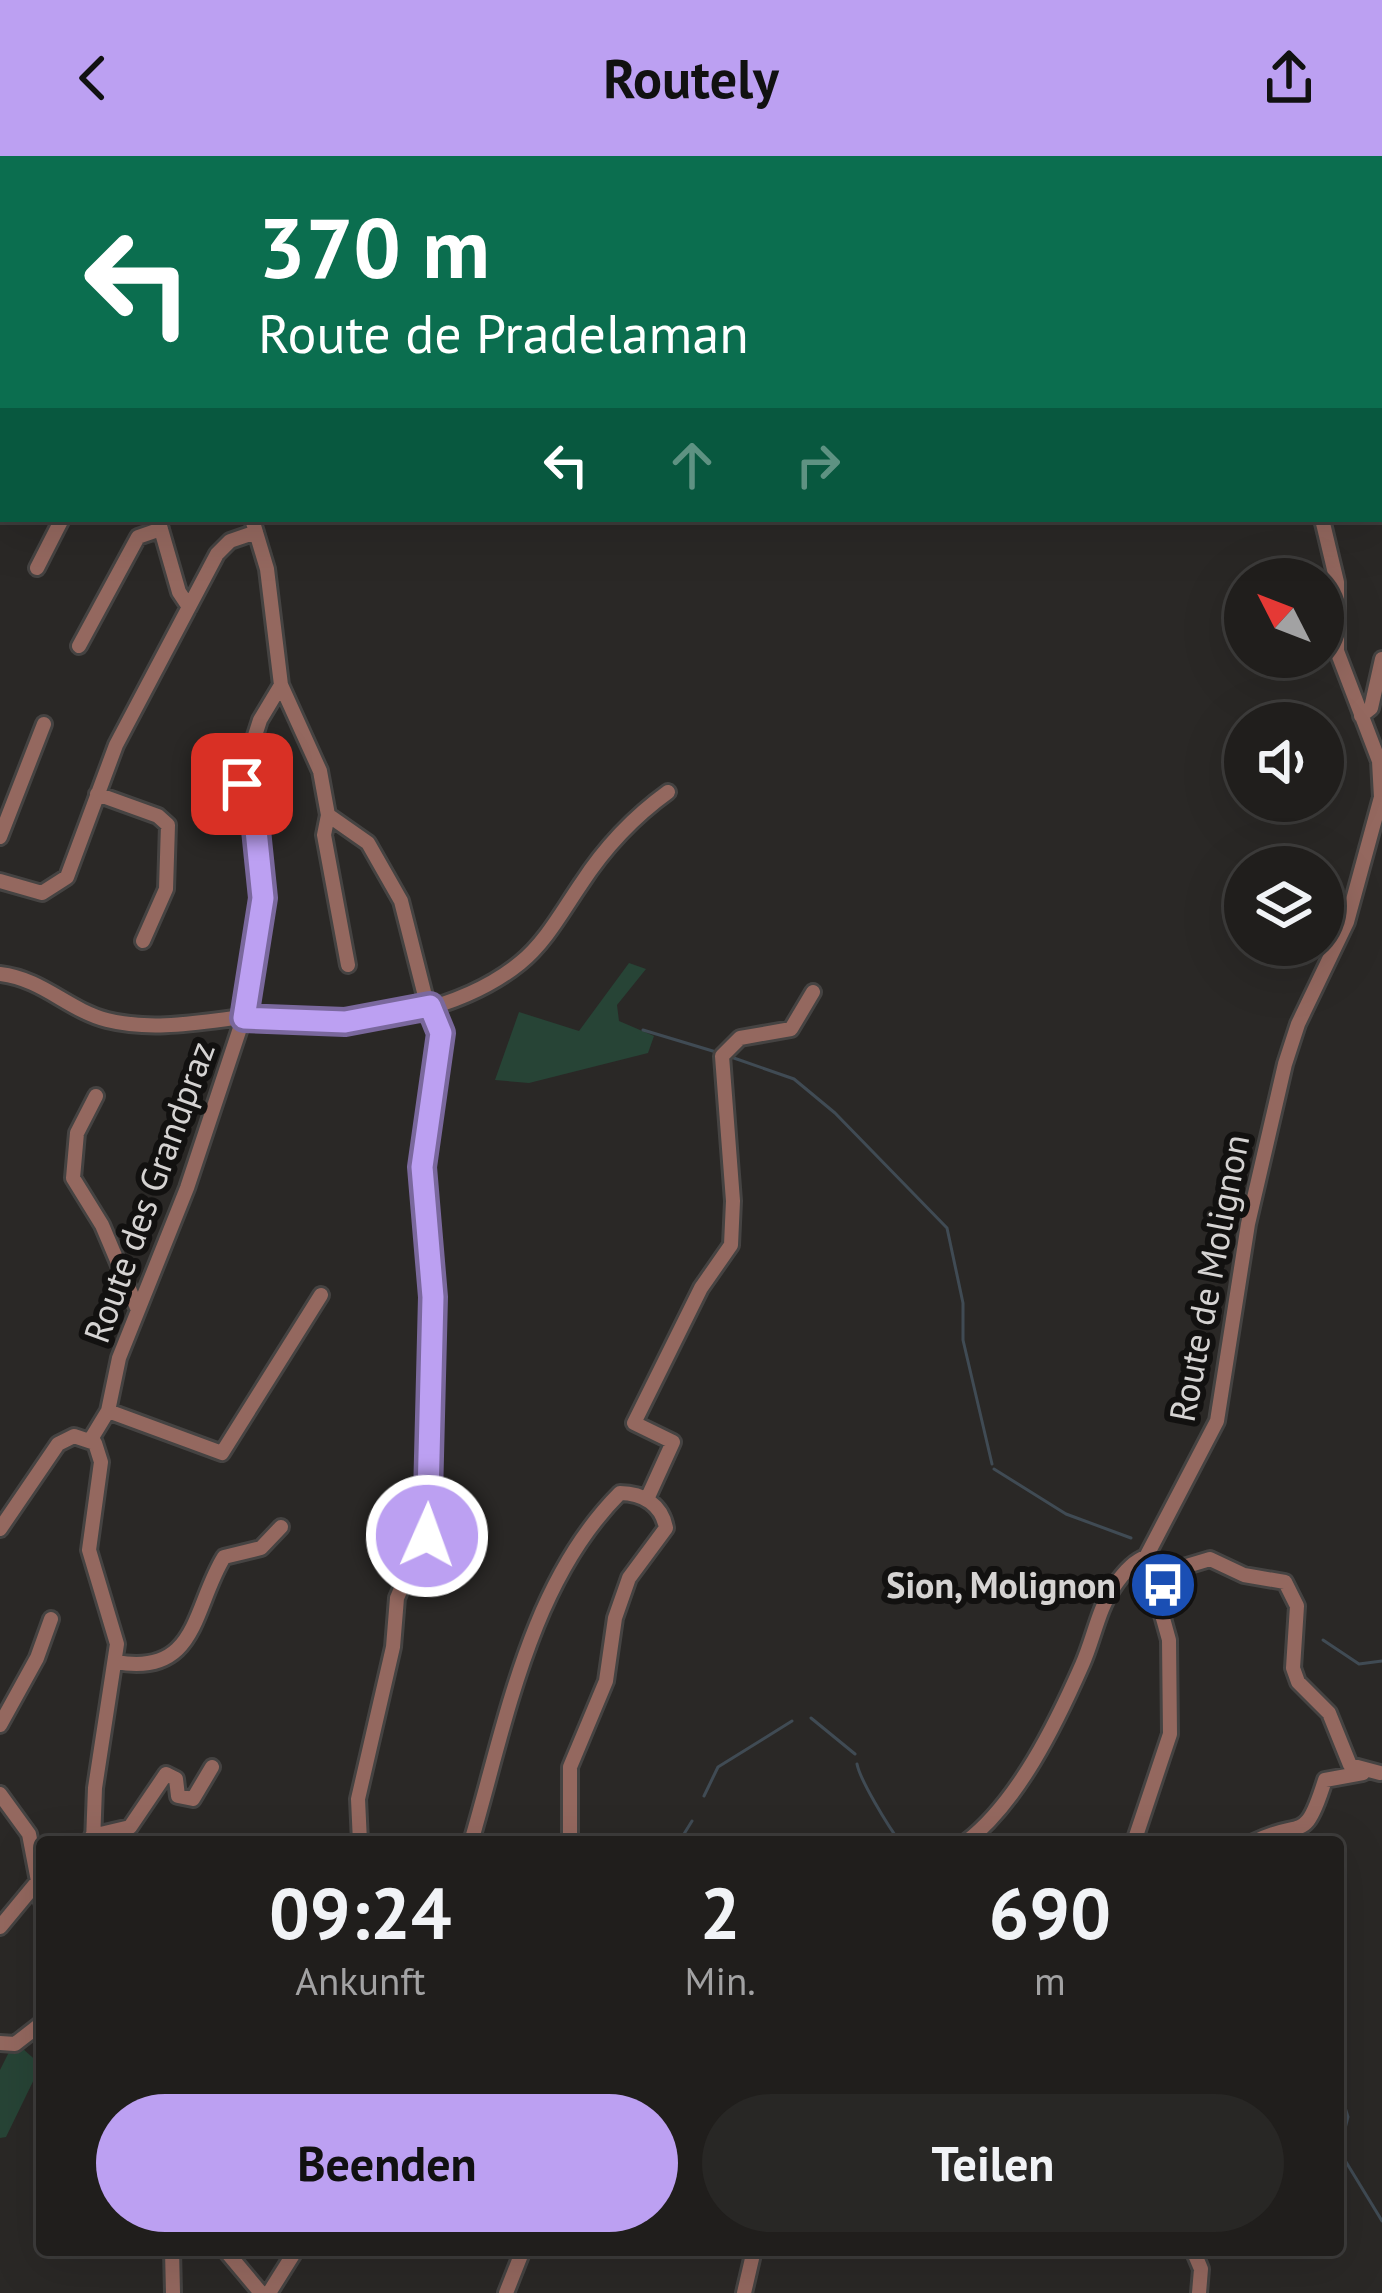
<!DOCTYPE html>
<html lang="de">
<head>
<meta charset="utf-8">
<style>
  body { margin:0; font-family:"PT Sans",sans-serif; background:#282725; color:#f1f3f6; height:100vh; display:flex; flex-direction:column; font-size:45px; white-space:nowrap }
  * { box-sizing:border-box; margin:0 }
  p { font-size:39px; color:#a2a2a3 }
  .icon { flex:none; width:66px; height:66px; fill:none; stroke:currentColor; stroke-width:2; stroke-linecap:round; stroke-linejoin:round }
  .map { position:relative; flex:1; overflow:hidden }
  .details { position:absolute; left:36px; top:1680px; width:1308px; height:420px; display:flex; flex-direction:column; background:#201e1c; border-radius:12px; box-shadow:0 12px 48px #0002,0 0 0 3px #3d3c3b }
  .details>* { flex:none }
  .top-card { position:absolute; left:0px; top:0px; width:1383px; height:366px; box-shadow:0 12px 48px #0002,0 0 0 3px #3d3c3b; background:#0b6e4f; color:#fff; overflow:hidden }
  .needle { width:78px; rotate:312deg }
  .buttons { position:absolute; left:1224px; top:402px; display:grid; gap:24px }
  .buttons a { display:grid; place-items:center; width:120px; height:120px; border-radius:50%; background:#201e1c; box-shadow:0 12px 48px #0002,0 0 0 3px #3d3c3b; font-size:60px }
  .pin { position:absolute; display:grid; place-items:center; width:102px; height:102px; color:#fff; margin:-51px; border-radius:24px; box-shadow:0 6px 18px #0006 }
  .me { position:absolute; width:132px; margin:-66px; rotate:2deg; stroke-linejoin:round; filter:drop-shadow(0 0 9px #0008) }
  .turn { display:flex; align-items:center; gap:42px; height:252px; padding:0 60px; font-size:54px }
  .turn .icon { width:156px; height:156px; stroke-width:2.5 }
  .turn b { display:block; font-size:84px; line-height:102px }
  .lanes { display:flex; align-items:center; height:114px; padding:0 60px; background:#0003; justify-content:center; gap:60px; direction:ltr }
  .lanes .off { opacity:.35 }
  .eta { display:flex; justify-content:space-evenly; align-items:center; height:204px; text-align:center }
  .eta b { font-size:72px; font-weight:700; line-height:84px }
  .button { display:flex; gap:24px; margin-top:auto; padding:24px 60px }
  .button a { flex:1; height:138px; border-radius:72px; background:#bca0f2; color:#111; font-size:48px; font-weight:700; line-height:138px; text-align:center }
  .button a+a { background:#282725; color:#f1f3f6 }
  header { display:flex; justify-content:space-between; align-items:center; height:156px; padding:0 60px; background:#bca0f2; color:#111; font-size:54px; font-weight:700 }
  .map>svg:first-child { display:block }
</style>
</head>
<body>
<header><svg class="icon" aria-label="back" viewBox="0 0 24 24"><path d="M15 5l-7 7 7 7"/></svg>Routely<svg class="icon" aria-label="share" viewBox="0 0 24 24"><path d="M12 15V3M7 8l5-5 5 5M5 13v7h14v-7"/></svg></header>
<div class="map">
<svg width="1382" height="2137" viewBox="0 0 1382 2137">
  <rect width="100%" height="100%" fill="#2a2826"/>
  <path fill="#274436" d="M629,807L646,813L617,849L619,865L654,880L648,897L529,927L495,924L519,856L579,875Z
    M22,1892L41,1909L6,1981L0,1982V1914L10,1894Z"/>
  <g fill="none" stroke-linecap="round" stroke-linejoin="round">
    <path stroke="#404b54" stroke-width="3" d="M643,874L716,896
      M731,901L794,923L835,957L947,1072L963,1147V1184L992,1308
      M994,1313L1066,1358L1131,1382
      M1323,1484L1359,1508L1382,1505
      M811,1562L855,1598
      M857,1608C860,1624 888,1670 900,1686
      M704,1640L718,1611L792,1565
      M679,1686L692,1665
      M1338,1929L1348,1961L1340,1992
      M1343,2001L1382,2065"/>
    <g stroke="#454342" stroke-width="20">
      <path id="minor" d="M137,0L138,3
        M430,0L436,3
        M1264,0L1265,3
        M208,3L211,0
        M693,3L694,0
        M881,3L883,0
        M0,144L3,137
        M0,306L3,302
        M158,363L179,436L189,451
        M252,363L267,413L281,529L320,615L328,659L368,687L401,745L425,840L441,877L422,1011L433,1141L428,1370L397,1442L393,1491L358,1643L360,1686
        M37,412L62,363
        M79,490L138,381L161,373
        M1361,560L1371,552L1382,503
        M97,638L158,660L168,669L166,733L143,785
        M328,659L324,679L348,809
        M0,681L44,568
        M0,725L42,737L67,721L116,589L217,398L230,385L256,376
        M0,818C43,823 68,854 107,864C155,876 205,865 252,860C267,858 281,866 296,867C370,871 462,854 520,807C546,786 563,754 581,728C605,691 632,662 668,636
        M96,940L77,977L73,1022L102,1069L138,1154
        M108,1255L222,1297L321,1139
        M91,1283L108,1255L119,1202L187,1032L249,845L263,742L243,617L260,564L281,529
        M647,1343L673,1286L634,1267L701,1132L731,1089L733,1045L722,900L740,882L791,873L813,836
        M0,1373L58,1288L74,1280L95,1287L101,1306L89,1394L117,1488L95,1632L93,1686
        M1150,1421L1210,1403L1244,1419L1285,1426L1297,1450L1293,1512L1298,1526L1329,1557L1350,1609L1380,1617
        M116,1506C198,1521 193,1451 224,1401L261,1392L281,1371
        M0,1569L37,1502L51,1463
        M0,1638L29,1678L42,1746
        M92,1680L130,1671L166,1618L176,1623L178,1640L193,1643L212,1611
        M471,1686C506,1567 529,1428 620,1337C643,1337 662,1349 666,1372L629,1422L615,1462L606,1525L570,1611V1686
        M966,1686C1018,1646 1056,1568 1082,1509C1093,1485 1098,1454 1113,1432C1121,1420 1133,1405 1146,1401
        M1134,1686L1170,1578L1169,1484L1146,1401L1217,1265L1248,1068L1285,908L1298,868L1347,766L1381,641L1379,605L1337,495V426L1322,363
        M1254,1686C1303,1661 1304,1691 1325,1624L1363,1617
        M0,1771L38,1725
        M0,1887L15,1888L42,1867
        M172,2094L173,2137
        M225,2094L261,2137
        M1193,2094L1201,2113L1199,2137
        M269,2137L296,2094
        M506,2137L523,2094
        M744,2137L754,2094"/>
    </g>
    <use href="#minor" stroke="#94685f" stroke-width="14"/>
  </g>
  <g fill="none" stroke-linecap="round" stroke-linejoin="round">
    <g stroke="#7a689d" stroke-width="30">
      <path id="route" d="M242,628L256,674L263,742L244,862L345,866L430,850L441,877L422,1011L433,1141L427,1380"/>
    </g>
    <use href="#route" stroke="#bca0f2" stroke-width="21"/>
  </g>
  <defs>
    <g id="bus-disc" transform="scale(3.45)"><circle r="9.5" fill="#1a4fb4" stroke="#121110"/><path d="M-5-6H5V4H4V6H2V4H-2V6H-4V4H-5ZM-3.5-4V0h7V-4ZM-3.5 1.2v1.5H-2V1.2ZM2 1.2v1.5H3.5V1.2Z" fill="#fff"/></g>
  </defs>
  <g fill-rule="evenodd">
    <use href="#bus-disc" x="1163" y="1429"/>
  </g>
  <g text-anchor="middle" stroke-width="12" stroke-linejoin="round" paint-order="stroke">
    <g font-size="36" fill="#d5d3d2" stroke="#121110">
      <text transform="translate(149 1036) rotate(-70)" y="13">Route des Grandpraz</text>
      <text transform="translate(1209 1122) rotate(-79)" y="13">Route de Molignon</text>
    </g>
    <g font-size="36" font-weight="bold" fill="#d5d3d2" stroke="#121110" text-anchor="end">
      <text x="1116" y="1442">Sion, Molignon</text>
    </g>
  </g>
</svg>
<div class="buttons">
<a><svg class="needle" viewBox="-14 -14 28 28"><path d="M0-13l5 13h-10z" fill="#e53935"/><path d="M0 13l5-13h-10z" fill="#a2a2a3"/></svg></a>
<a><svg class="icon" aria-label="sound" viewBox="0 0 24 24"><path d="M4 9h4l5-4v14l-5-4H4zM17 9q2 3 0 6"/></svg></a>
<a><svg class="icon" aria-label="layers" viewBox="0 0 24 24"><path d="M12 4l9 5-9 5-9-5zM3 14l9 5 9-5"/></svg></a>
</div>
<div class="pin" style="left:242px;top:628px;background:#d93025"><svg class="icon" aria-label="arrive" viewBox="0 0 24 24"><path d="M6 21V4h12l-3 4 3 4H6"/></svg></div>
<svg class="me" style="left:427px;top:1380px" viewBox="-20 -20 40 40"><circle r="17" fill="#bca0f2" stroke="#fff" stroke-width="3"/><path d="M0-11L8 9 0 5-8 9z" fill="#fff"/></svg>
<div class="top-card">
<div class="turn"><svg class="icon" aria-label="left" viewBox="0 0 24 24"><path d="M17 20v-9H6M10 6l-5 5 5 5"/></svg><div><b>370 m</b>Route de Pradelaman</div></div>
<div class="lanes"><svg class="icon" aria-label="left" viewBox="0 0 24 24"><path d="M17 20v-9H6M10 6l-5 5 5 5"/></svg><svg class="icon off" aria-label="ahead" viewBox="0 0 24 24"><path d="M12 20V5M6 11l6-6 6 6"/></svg><svg class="icon off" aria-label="right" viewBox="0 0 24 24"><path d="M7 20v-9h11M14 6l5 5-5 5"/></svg></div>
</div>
<section class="details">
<div class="eta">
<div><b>09:24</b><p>Ankunft</p></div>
<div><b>2</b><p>Min.</p></div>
<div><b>690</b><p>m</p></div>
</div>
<div class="button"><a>Beenden</a><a>Teilen</a></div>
</section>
</div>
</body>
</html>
